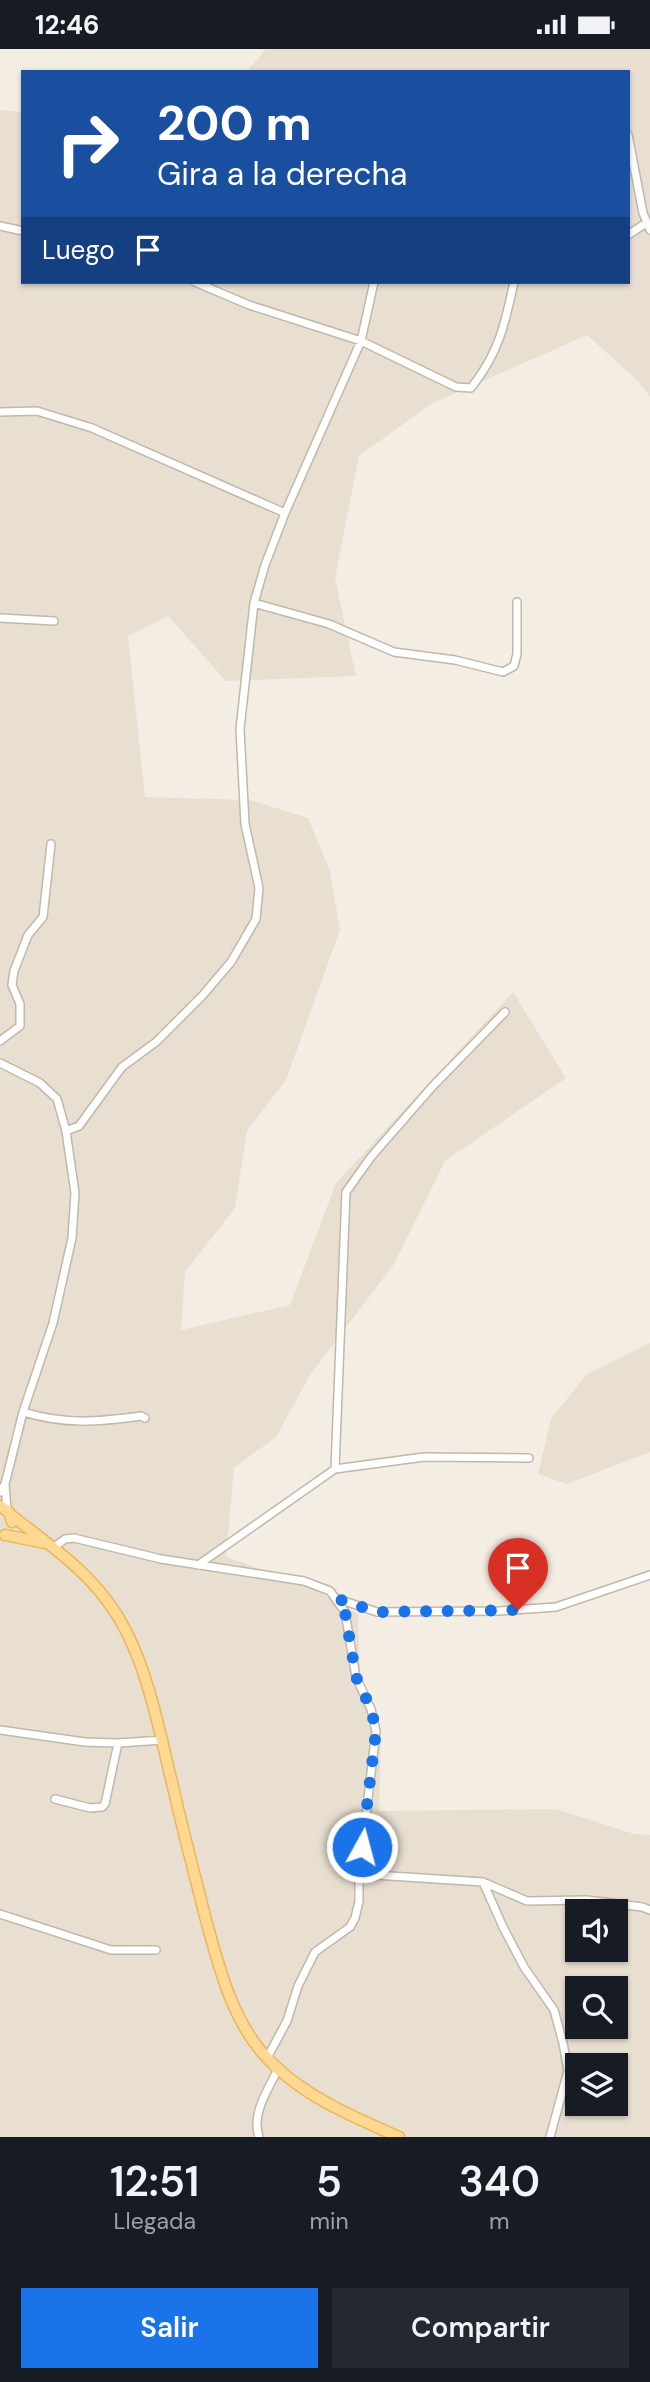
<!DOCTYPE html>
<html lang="es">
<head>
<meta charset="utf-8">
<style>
  body { margin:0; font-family:"DM Sans",sans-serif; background:#242831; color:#f1f3f6; height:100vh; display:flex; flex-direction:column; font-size:26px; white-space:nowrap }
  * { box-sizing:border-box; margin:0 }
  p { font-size:23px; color:#9ea1a6 }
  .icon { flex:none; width:38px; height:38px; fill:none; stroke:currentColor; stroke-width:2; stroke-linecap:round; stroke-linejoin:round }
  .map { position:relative; height:2088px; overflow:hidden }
  .sheet { display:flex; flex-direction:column; background:#171b24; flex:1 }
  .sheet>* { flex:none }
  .top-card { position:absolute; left:21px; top:21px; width:609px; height:214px; border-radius:0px; box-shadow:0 2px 5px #0004; background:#1a4fa0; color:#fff; overflow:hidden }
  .controls { position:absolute; left:565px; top:1850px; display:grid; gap:14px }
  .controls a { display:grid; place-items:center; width:63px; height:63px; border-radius:0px; background:#171b24; box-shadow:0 2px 5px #0004; font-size:35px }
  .pin { position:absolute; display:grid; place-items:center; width:60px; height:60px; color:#fff; margin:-72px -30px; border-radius:50% 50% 50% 0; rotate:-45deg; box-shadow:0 0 7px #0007 }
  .pin .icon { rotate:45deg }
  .me { position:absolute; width:77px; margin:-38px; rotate:7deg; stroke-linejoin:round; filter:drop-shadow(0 0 5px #0008) }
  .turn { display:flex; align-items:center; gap:24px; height:147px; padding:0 21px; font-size:32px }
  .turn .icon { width:91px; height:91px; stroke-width:2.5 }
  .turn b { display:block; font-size:49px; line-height:60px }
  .then { display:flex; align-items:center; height:66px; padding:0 21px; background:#0003; gap:14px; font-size:26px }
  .eta { display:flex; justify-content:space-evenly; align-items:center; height:119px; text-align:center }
  .eta b { font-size:42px; font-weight:600; line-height:49px }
  .primary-button { display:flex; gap:14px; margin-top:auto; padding:14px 21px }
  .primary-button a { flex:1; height:80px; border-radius:0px; background:#1a73e8; color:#fff; font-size:28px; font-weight:600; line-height:80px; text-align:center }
  .primary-button a+a { background:#242831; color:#f1f3f6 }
  .status { display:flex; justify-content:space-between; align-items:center; height:49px; padding:0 35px; background:#171b24; direction:ltr }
  .status svg { height:19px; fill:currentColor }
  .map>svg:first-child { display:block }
</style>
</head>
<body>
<div class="status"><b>12:46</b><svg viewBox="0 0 49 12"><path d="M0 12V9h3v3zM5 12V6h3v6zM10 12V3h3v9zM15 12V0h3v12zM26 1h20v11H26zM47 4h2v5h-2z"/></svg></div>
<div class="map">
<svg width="650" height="2088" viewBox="0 0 650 2088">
  <rect width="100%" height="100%" fill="#f3ede4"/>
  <path fill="#e8dfd1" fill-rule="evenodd" d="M266,0H650V348L638,332L587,286L431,355L359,407L335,529L356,627L226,632L168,567L128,587L145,748L250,751L308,769L330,822L340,881L286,1031L247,1082L235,1159L185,1223L181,1281L290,1256L336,1134L513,943L566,1029L445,1112L394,1215L310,1326L276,1388L234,1419L226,1508L305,1535L358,1565L360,1626L381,1688L379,1762L556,1760L634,1785L650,1786V2088H0V61L23,63V233H628V23H247ZM578,1862H616V1900H578ZM578,1939H616V1978H578ZM578,2016H616V2054H578Z
    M650,1294V1403L567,1435L538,1425L551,1370L586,1326Z"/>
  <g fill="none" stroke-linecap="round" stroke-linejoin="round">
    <g stroke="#c2b7a9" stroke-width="10">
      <path id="street" d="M628,86L643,164L650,181
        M0,177L23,182
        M628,186L646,174
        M195,233L249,256L361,292L456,338L471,339C499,304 505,275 514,233
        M0,363L37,362L92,379L285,464
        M254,554L329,575L394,603L455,611L503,623L514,617L517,605V553
        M0,569L54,572
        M0,992L20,977V955L12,936L14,922L28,886L43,868L51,795
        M0,1014L40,1034L57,1050L66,1082
        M23,1363C67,1376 97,1373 141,1367L145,1369
        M335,1420L346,1143L371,1108L432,1038L505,963
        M5,1435L23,1363L53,1274L72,1189L75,1144L66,1082L79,1077L122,1018L156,993L203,946L231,913L256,870L259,839L245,775L240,680L254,554L265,516L285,464L361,292L374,233
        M0,1443L5,1435L7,1461
        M53,1499L65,1490L74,1489L161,1510L304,1532L330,1542L345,1563L356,1628L371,1660L376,1682L359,1825V1852L355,1869L350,1878L315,1903L298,1937L287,1972L267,2009
        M198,1516L335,1420L424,1408L529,1409
        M338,1550L377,1563L499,1562L556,1558L650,1526
        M0,1681L85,1693L118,1694
        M55,1750L90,1759L102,1758L105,1755L118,1694L163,1691
        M359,1825L483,1833L527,1852L587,1851L642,1858L650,1861
        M483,1833L503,1878L524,1918L554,1961L563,1994L568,2022L550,2088
        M0,1865L111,1901H156
        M259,2088C251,2065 268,2041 278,2020"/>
    </g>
    <g stroke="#ecb559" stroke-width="13">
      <path id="primary" d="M0,1457L9,1463L12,1473
        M11,1466C49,1496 88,1521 115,1563C147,1612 159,1681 173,1738C183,1782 195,1827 206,1871C219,1919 233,1974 268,2010C303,2047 353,2068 399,2088
        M5,1486L45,1494"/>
    </g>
    <use href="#street" stroke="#fff" stroke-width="7"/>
    <use href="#primary" stroke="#ffd891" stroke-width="10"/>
  </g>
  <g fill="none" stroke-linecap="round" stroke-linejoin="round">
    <path stroke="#1a73e8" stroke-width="12" stroke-dasharray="0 21.6" d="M362,1798L376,1682L371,1660L356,1628L345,1563L338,1550L377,1563L518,1561"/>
  </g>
</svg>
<div class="controls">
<a><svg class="icon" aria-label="sound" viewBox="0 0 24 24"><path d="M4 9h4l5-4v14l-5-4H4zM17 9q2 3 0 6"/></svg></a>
<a><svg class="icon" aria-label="search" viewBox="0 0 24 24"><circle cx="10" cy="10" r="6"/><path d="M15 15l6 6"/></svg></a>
<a><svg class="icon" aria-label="layers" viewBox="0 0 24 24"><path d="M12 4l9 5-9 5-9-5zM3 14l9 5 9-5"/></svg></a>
</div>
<div class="pin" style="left:518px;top:1561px;background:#d93025"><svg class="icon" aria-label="arrive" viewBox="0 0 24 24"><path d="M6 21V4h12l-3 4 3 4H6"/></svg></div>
<svg class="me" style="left:362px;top:1798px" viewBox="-20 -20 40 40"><circle r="17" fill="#1a73e8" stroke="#fff" stroke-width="3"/><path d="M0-11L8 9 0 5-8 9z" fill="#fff"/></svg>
<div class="top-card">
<div class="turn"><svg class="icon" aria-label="right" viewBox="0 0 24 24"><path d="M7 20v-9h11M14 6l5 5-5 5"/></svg><div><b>200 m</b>Gira a la derecha</div></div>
<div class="then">Luego<svg class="icon" aria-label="arrive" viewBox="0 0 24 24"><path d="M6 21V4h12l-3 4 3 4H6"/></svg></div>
</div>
</div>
<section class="sheet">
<div class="eta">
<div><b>12:51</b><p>Llegada</p></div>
<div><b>5</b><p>min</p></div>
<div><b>340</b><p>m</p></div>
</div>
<div class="primary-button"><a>Salir</a><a>Compartir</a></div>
</section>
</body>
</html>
